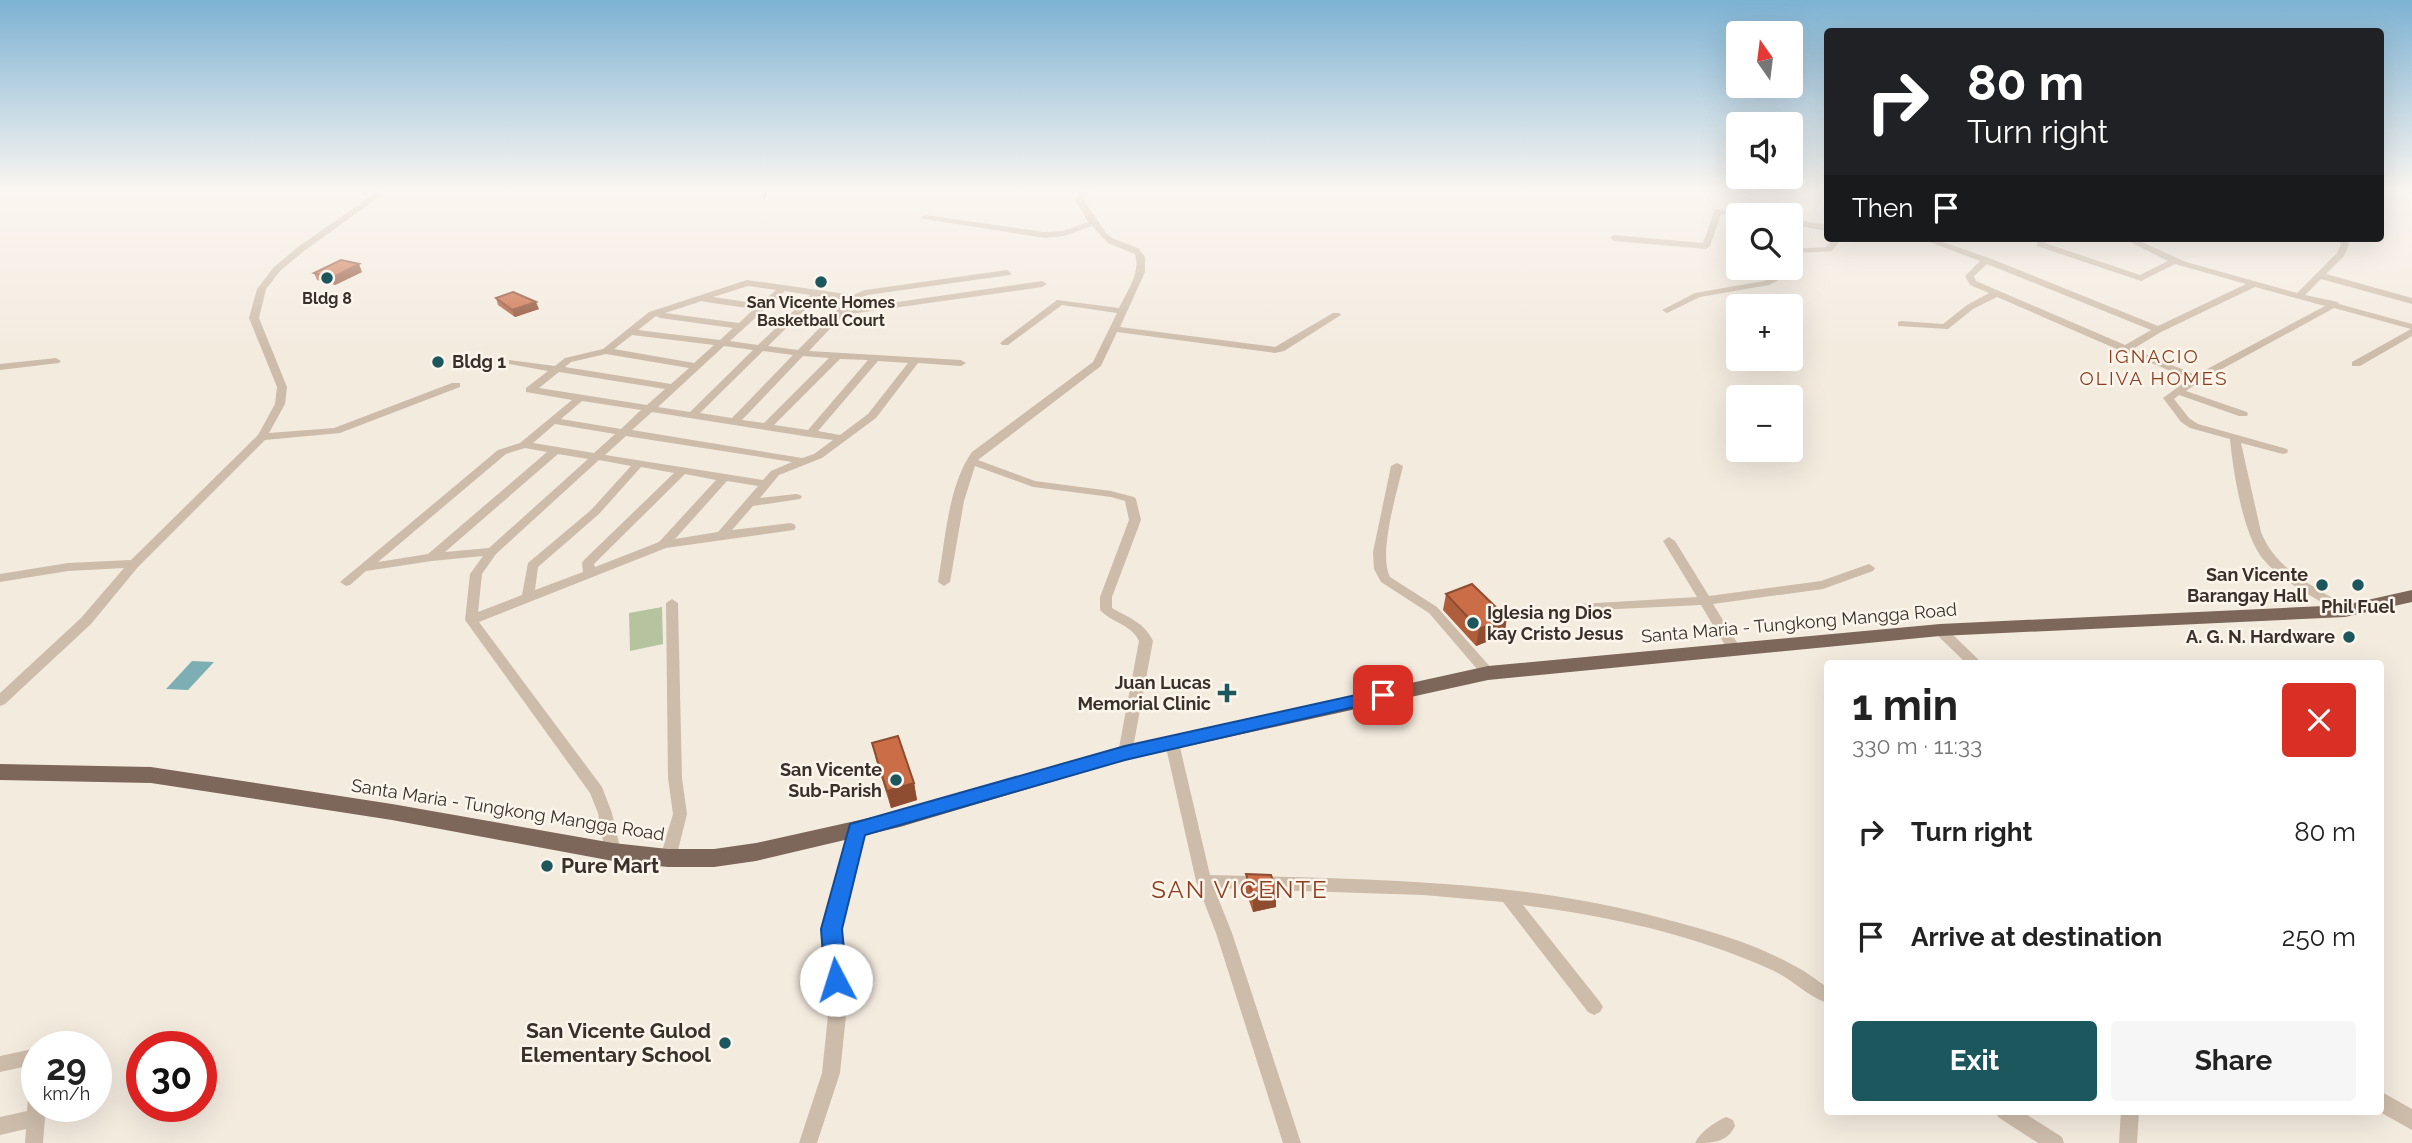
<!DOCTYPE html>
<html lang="en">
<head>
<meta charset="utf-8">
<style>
  body { margin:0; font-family:Raleway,sans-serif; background:#f6f6f6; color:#222; height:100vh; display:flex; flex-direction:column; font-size:26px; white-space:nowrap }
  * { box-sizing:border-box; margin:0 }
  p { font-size:23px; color:#767676 }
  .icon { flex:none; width:38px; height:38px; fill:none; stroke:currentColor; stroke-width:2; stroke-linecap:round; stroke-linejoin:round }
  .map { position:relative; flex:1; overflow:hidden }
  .drawer { position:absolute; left:1824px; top:660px; width:560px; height:455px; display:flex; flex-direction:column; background:#fff; border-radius:7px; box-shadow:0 7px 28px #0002 }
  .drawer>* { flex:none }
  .guide { position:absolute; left:1824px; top:28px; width:560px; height:214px; border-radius:7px; box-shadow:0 7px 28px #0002; background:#202124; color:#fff; overflow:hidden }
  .needle { width:46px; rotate:346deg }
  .fabs { position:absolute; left:1726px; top:21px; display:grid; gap:14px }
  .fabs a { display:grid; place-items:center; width:77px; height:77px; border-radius:7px; background:#fff; box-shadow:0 7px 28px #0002; font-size:35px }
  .speed { position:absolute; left:21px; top:1031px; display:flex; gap:14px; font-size:35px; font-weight:700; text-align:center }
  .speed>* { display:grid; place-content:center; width:91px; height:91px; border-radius:50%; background:#fff; box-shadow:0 7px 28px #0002; line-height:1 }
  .speed small { font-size:18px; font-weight:400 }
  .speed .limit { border:10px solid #d22; background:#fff; color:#111 }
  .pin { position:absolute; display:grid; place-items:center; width:60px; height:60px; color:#fff; margin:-30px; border-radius:14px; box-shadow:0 4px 10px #0006 }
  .me { position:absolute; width:77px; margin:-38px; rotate:355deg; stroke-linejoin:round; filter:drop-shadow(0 0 5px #0008) }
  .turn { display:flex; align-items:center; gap:24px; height:147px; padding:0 28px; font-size:32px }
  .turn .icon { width:91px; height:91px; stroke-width:2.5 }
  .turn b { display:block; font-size:49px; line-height:60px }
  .then { display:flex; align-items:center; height:66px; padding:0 28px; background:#0003; gap:14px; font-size:26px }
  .round { display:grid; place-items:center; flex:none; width:74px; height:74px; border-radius:7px; background:#f6f6f6 }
  .headline { display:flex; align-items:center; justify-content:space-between; height:119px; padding:0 28px }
  h1 { font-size:42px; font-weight:700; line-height:52px }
  .primary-button { display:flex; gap:14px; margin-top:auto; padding:14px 28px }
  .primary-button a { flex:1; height:80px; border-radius:7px; background:#1d575e; color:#fff; font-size:28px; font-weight:700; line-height:80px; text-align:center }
  .primary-button a+a { background:#f6f6f6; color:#222 }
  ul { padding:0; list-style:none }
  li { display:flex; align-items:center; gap:21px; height:105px; padding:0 28px }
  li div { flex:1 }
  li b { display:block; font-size:26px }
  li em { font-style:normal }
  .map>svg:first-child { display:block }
</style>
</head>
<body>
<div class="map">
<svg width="2412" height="1143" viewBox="0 0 2412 1143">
  <rect width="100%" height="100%" fill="#f4ebdf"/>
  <path fill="#b5c49e" d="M662,607L663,644L630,651L629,613Z"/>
  <path fill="#7caeb3" d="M192,661L214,662L188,690L166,689Z"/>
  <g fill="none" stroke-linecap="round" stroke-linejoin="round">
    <path stroke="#7caeb3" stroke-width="2.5" d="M763,189L766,191L764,198"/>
    <path fill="#cdbcaa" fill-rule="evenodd" d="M381,189H390L304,251L280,271L266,289L259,318L287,387L285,404L269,433L334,428L452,383H460V387L340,433L265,440L138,567L91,624L5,704L0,706V693L81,618L124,568L68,571L0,582V574L68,563L131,560L258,435L275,404L277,387L249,318L257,289L274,267L298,247Z
      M1084,189H1092L1083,199L1106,233L1114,239L1138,248L1145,257V272L1120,327L1275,347L1333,313H1339L1341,315L1284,351L1275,353L1117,332L1101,366L978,460L1035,481L1111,491L1134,497L1136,499L1141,520L1112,597V608C1129,618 1144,622 1153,641L1132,753L1130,757L1125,758L1120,757L1118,753L1139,641C1131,624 1112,623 1100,610V597L1129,520L1125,501L1111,497L1033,487L975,466L964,501L950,582L944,586L938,582C945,542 948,485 972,452L1093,362L1117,313L1062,305L1008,345H1002L1000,343L1057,300L1119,308C1127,291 1141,273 1135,254L1108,243L1092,226L1064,236L1045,238L925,219L921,217L925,215L1045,232L1063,231L1088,222L1075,199Z
      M2403,189H2412V194Z
      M1715,209L1754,213L1758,215L1721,214L1710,246L1706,249L1614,241L1610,238L1614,235L1703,243Z
      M1790,219L1827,225V231L1790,224Z
      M1834,238H1842L1832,251L1798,253L1790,260L1792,249L1826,247Z
      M1919,238H1931L1989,258L2158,326L2246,284L2175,264L2141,281L2037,246L2038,238H2046L2045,243L2140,275L2168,261L2122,238H2133L2186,262L2297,293L2337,253L2341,244L2338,238H2346L2349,244L2344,256L2326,274L2412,298V304L2321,279L2305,295L2338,302L2339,304L2412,324V336L2360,366H2352V362L2411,329L2334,308L2200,381L2186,391L2247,412L2248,414L2247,416H2239L2179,395L2174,399L2189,418L2198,424L2287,449L2288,451L2287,453L2283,454L2241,443L2261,532C2277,572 2315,586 2349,608L2351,611L2349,614C2338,616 2326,605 2316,599C2297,588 2277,576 2263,559C2243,535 2233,471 2230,439L2190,428L2181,422L2163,398L2189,379L2126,352H2121L2119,350L1997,297L1973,309L1948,329L1898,326V322L1901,321L1943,324L1967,305L1989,293L1970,285L1965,276L1980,261ZM1987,264L2151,330L2125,345L1976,281L1974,276ZM2255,287L2325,306L2196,375L2133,349L2161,332Z
      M1778,268H1786L1777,281L1769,285L1700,297L1667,313L1662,310L1695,293L1764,281L1771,277Z
      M1007,270L1011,273L1010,275L867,295L857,300L849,309L1042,281L1047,284L1042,287L843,315L809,351L961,360L966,363L961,366L918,363L876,418L822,458L779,475L760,498L796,494L800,495L802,497L800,499L753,506L732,530L790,523L794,524L796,527L794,530L666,548L479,622L602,787L612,813L621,852L618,856L613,858L608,856L605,852L598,813L590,793L465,620L470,574L483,556L432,561L366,571L350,585L346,586L340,582L498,450L520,443L572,400L526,392V388L548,371L509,364V360L555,366L565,358L603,349L649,312L747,280L853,295L865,290ZM748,286L776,290L760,304L713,297ZM785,291L810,295L758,345L730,341ZM819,296L847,300L798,350L768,346ZM702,301L706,302L754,309L739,323L665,313ZM656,316L660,318L733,328L720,340L638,330ZM632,335L714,345L694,363L614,349ZM724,346L753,350L690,412L658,407ZM763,351L793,355L732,418L700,413ZM606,354L689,368L671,384L565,367L571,362ZM803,356L829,358L764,423L742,420ZM840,359L868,360L808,430L774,425ZM878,361L908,363L868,414L840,435L818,431ZM559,372L665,389L647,405L539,388ZM582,401L641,410L621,429L561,419ZM652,412L810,437L833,440L814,454L802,458L632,430ZM555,424L615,434L594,453L533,443ZM626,436L792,462L771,471L763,480L605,455ZM525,448L547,452L428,554L378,562L506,454ZM558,454L588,459L489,548L445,552ZM599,460L631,466L591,510L528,563L522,595L478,612L482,574L496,554ZM641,467L674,473L584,560L582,563L583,572L535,590L538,567L599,514ZM685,474L716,480L659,542L595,567L594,564ZM727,481L758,486L718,532L675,539Z
      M56,358L61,361L59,363L0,370V364Z
      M1397,463L1403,466C1397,493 1378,553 1390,577L1437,607L1493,670L1495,673L1493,676H1483L1429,613L1381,582L1374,569L1373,552L1391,466Z
      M1669,537L1675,541L1709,596L1821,581L1869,564L1875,568L1873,571L1823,589L1713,604L1741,649L1734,653L1729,652L1701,605L1576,611L1574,608L1580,604L1697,597L1663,541Z
      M672,599L678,603L682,778L687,814L676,858L673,862L668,864L663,862L660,858L673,814L668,778L666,603Z
      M1172,738L1177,739L1179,743L1210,875C1366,879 1525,879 1676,922C1714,932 1757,945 1791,964C1804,970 1815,979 1827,987V1003C1807,996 1792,979 1772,970C1693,934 1609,916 1523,905L1600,1002L1603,1007L1600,1012L1594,1015L1588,1012L1503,902L1423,895L1214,888L1232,933L1301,1143H1283L1216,933L1196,881L1165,743L1167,739Z
      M857,824L862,826L865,830L839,929L847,1006L840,1073L817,1143H799L822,1073L829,1006L823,929L849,830L852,826Z
      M37,1048V1064L0,1072V1056Z
      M37,1089V1106H46L43,1143H25L26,1129L0,1135V1117L27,1111L28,1097L31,1091Z
      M1995,1111H2021L2062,1137L2064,1143H2038L1998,1117Z
      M2121,1111H2139L2137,1143H2119Z
      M1726,1117L1733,1120L1735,1126C1727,1143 1712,1143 1695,1143C1700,1132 1715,1122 1726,1117Z"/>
    <path fill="#cdbcaa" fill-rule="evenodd" d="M1940,625L1945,627L1982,663H1966L1935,633L1933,630Z
      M2380,1091L2412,1109V1130L2378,1111Z"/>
    <path fill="#7d675a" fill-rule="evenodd" d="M2412,590V602L2345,617L1940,636L1488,680L1125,760L900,827L756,861L714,867H668L613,861L392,820L151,783L0,780V764L151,767L392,804L613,843L668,849H714L756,843L900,811L1125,746L1488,666L1940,624L2345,605Z"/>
  </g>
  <path fill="#af5e3c" d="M362,272L335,285L317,280L314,273Z
    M496,298L539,309L515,317L498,305Z
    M1446,594L1507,618L1504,635L1476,646L1443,610Z
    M872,743L914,783L917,800L891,808L876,760Z
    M1246,874L1276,907L1253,912L1246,892Z"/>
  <path fill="#8e4c31" d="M359,264L362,272L335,285L332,278Z
    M536,302L539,309L515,317L512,310Z
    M1507,618L1504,635L1476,646L1479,629Z
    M914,783L917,800L891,808L887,791Z
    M1276,890V907L1253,912V895Z"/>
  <path fill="#cb6d46" stroke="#8e4c31" stroke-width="2" d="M341,260L359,264L332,278L314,273Z
    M513,292L536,302L512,310L496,298Z
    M1472,584L1507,618L1479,629L1446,594Z
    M898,736L914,783L887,791L872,743Z
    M1246,874L1271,875L1276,890L1253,895Z"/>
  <linearGradient id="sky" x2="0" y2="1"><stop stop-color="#7db2d3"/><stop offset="0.54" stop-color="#faf6f1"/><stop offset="1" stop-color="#faf6f1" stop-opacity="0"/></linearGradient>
  <rect width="2412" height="349" fill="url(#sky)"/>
  <path fill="#1a73e8" stroke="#114b97" stroke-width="2" d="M1383,689L1389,690L1392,695L1389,699L1125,760L865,835L842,929L847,980L844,987L836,990L828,987L825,980L821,929L850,824L1125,746Z"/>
  <g fill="#1d575e" stroke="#fbf5ec" stroke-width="2.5">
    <circle cx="327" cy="278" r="7"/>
    <circle cx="821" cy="282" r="7"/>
    <circle cx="438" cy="362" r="7"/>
    <circle cx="2322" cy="585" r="7"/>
    <circle cx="2358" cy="585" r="7"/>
    <circle cx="1473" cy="623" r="7"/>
    <circle cx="2349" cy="637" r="7"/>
    <path d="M1223.5 682.5h7v7h7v7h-7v7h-7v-7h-7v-7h7z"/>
    <circle cx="896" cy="780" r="7"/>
    <circle cx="547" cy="866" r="7"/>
    <circle cx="725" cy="1043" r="7"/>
  </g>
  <g text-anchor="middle" stroke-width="5" stroke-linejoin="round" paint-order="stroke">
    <g font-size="16" font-weight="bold" fill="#3a302a" stroke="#fbf5ec">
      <text x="327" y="304">Bldg 8</text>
      <text x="821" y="308">San Vicente Homes<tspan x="821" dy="18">Basketball Court</tspan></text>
    </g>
    <g font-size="18" font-weight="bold" fill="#3a302a" stroke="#fbf5ec" text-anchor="end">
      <text x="452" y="368" text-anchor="start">Bldg 1</text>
      <text x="2308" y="581">San Vicente<tspan x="2308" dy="21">Barangay Hall</tspan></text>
      <text x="2358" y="613" text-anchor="middle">Phil Fuel</text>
      <text x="1487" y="619" text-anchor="start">Iglesia ng Dios<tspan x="1487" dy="21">kay Cristo Jesus</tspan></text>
      <text x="2335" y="643">A. G. N. Hardware</text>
      <text x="1211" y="689">Juan Lucas<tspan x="1211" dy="21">Memorial Clinic</tspan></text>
      <text x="882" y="776">San Vicente<tspan x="882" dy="21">Sub-Parish</tspan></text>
    </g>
    <g font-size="18" fill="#3a302a" stroke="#fbf5ec">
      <text transform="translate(1799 623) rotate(-5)" y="6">Santa Maria - Tungkong Mangga Road</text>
      <text transform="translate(508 810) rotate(9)" y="6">Santa Maria - Tungkong Mangga Road</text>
    </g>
    <g font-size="19" letter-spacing="2" fill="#8d3e1f" stroke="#fbf5ec">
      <text x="2154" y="363">IGNACIO<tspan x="2154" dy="22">OLIVA HOMES</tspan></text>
    </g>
    <g font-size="21" font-weight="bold" fill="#3a302a" stroke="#fbf5ec" text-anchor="start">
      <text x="561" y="873">Pure Mart</text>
      <text x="711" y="1038" text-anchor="end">San Vicente Gulod<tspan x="711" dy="24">Elementary School</tspan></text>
    </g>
    <g font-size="24" letter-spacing="2" fill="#8d3e1f" stroke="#fbf5ec">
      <text x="1240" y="898">SAN VICENTE</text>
    </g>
  </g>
</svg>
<div class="fabs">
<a><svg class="needle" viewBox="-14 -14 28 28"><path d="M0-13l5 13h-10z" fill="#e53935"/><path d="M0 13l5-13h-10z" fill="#767676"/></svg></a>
<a><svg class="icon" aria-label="sound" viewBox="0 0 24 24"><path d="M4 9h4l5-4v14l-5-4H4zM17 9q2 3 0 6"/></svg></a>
<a><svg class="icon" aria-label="search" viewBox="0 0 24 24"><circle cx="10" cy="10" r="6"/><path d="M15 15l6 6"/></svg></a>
<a>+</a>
<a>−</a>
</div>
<div class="speed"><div>29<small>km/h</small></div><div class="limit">30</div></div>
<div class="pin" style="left:1383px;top:695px;background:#d93025"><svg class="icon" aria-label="arrive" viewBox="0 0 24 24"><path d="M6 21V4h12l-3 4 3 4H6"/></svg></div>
<svg class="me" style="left:836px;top:980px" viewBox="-20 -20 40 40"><circle r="19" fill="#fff"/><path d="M0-13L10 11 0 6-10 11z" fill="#1a73e8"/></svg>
<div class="guide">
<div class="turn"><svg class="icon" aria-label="right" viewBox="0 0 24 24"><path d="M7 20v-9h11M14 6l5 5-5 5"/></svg><div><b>80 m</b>Turn right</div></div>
<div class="then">Then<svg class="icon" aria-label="arrive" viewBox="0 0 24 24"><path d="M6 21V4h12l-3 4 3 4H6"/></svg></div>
</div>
<section class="drawer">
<div class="headline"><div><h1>1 min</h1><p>330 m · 11:33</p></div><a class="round" style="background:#d93025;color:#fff"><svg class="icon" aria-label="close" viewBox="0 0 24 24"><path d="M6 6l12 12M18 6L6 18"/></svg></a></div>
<ul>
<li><svg class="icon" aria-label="right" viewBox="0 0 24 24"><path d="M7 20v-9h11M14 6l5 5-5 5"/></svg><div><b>Turn right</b></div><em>80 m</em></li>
<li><svg class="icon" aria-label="arrive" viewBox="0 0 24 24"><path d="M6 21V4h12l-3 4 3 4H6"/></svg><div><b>Arrive at destination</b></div><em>250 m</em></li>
</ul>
<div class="primary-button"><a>Exit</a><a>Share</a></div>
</section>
</div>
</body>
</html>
